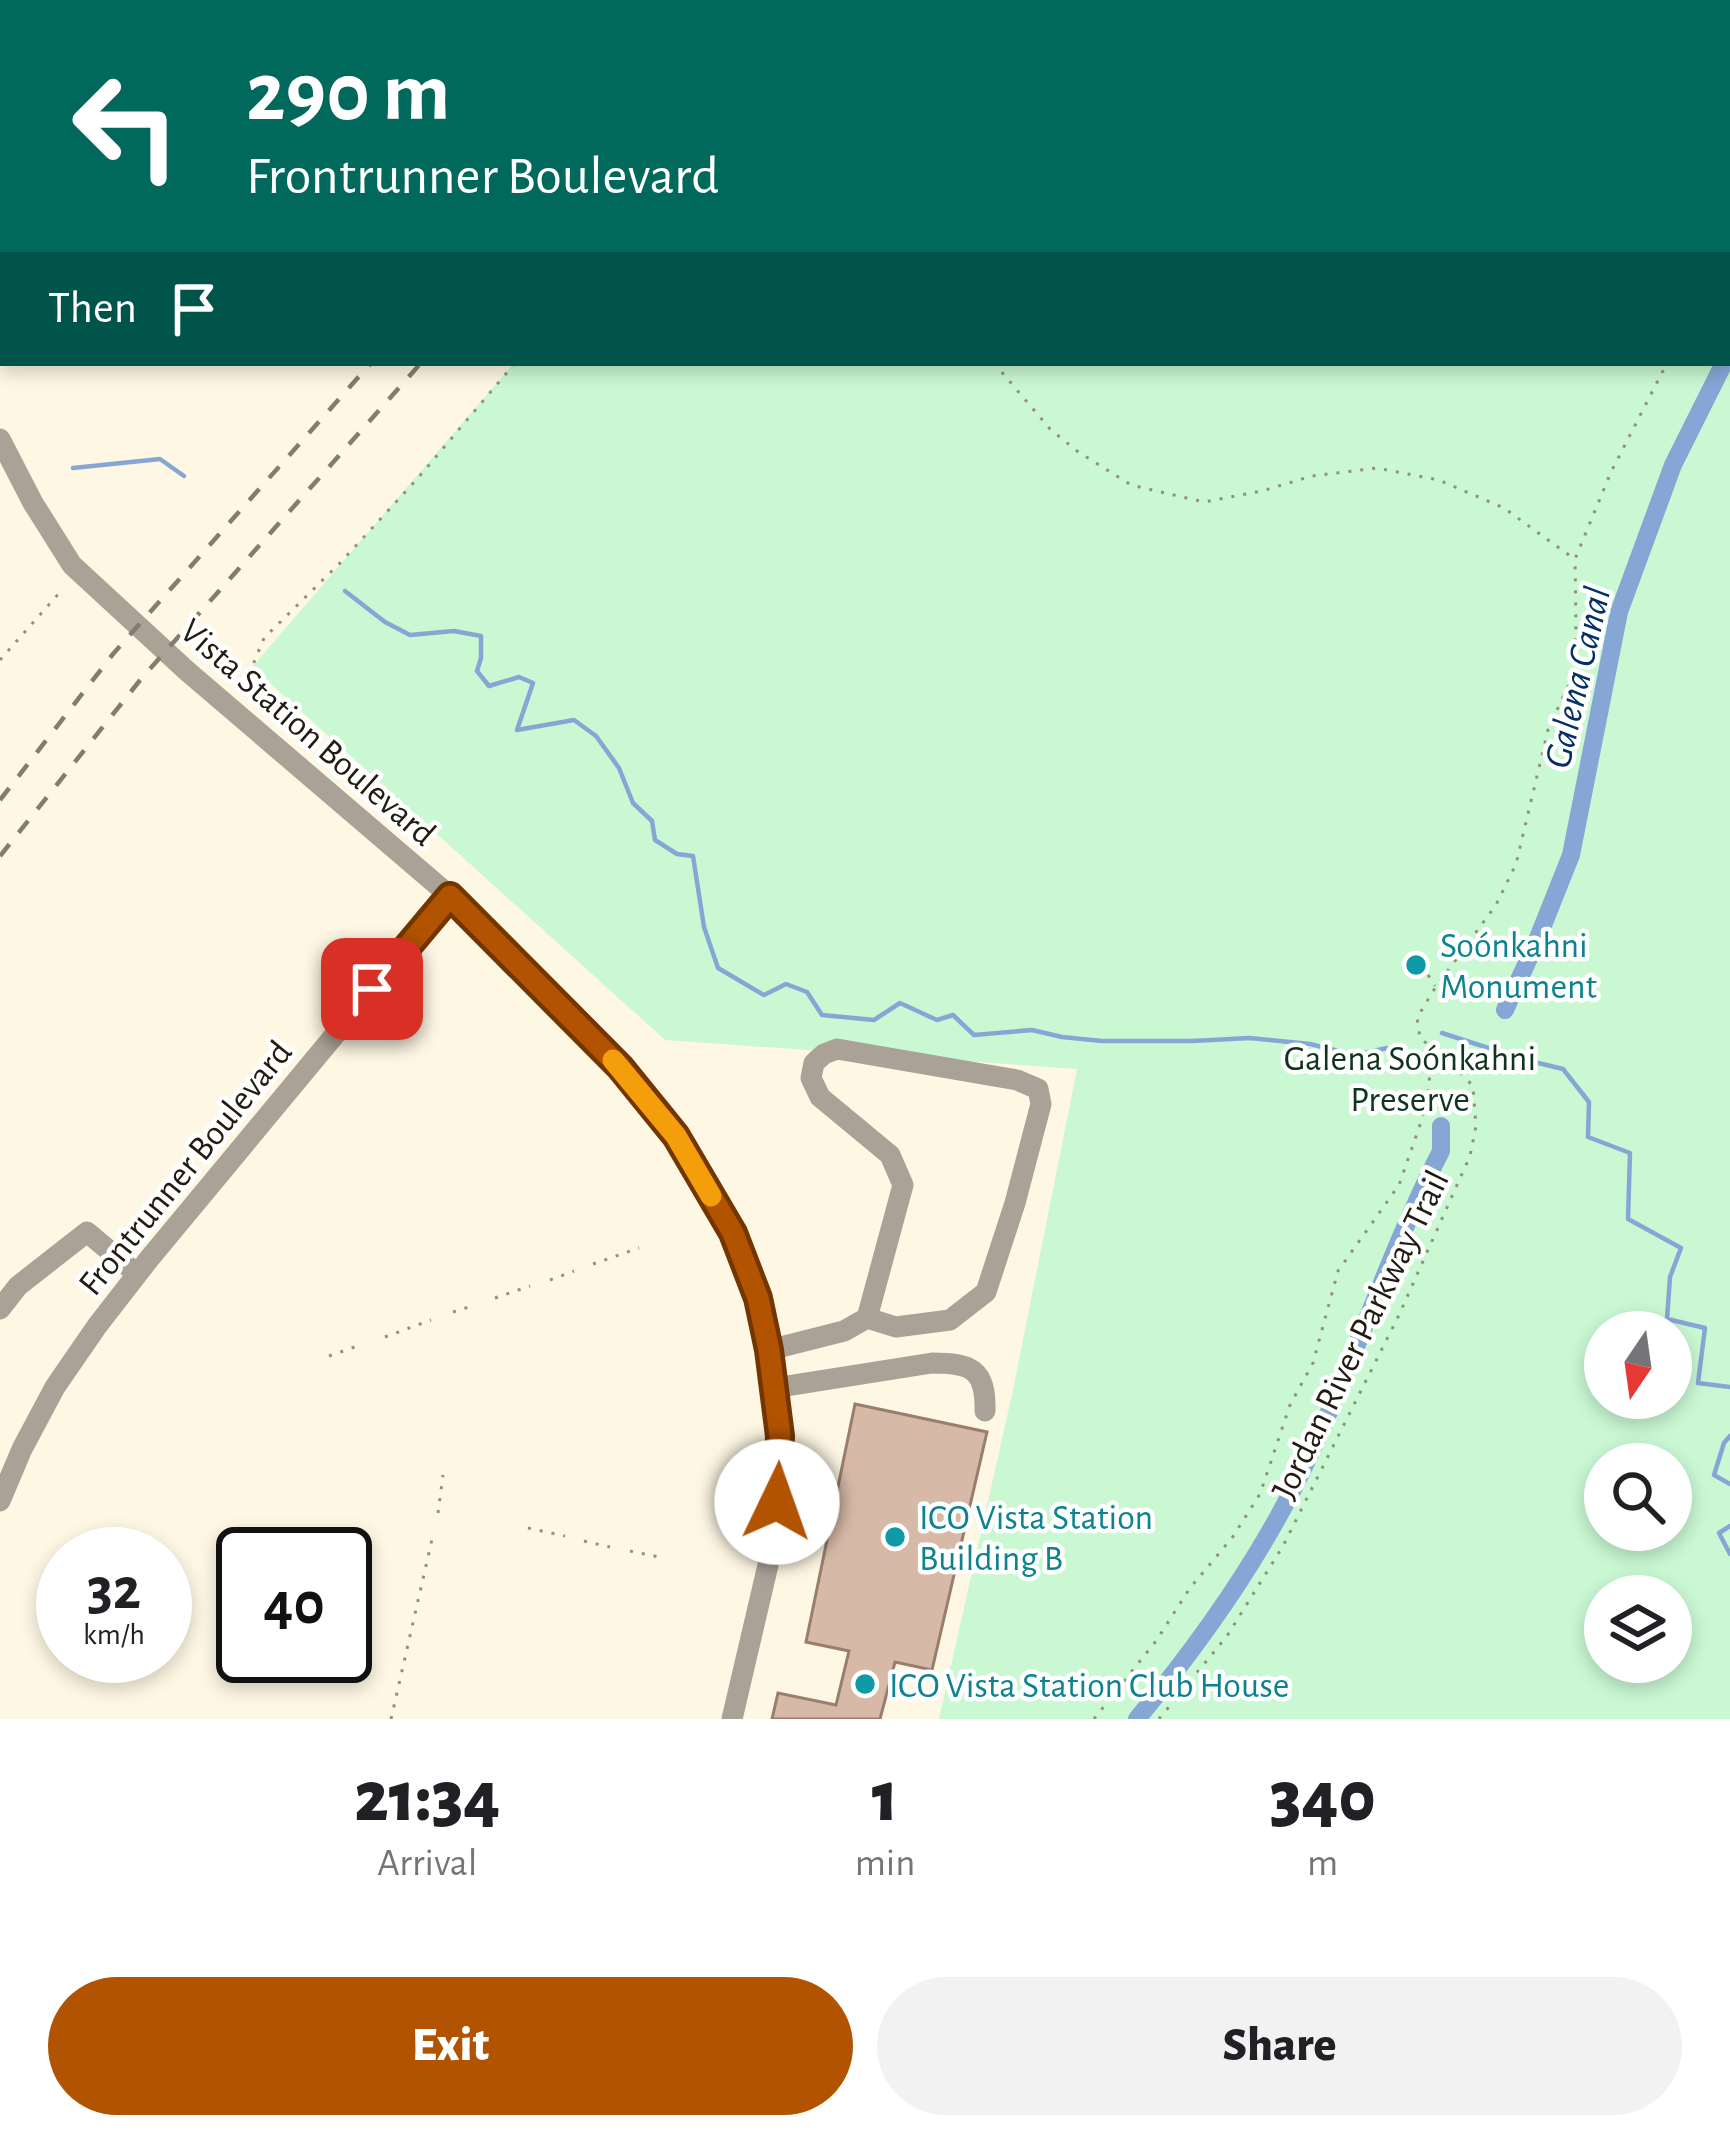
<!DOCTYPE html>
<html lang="en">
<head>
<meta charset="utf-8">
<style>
  body { margin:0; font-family:"Alegreya Sans",sans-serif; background:#f2f2f2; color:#202124; height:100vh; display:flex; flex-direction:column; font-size:45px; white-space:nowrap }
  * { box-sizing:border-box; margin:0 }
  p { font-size:39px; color:#757577 }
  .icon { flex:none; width:66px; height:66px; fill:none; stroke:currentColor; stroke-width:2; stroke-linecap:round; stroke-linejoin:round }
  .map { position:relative; height:1719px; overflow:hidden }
  .panel { display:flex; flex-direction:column; background:#fff; flex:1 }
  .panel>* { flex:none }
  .banner { position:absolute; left:0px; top:0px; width:1731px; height:366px; box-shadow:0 6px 18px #0003; background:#00695c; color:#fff; overflow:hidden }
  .needle { width:78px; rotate:193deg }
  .buttons { position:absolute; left:1584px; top:1311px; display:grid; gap:24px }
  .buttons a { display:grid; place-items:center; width:108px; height:108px; border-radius:50%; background:#fff; box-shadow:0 6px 18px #0003; font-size:60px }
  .speed { position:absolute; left:36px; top:1527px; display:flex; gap:24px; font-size:60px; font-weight:700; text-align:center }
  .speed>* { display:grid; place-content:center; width:156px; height:156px; border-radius:50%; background:#fff; box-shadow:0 6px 18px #0003; line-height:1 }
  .speed small { font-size:30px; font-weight:400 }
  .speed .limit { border:6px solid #111; border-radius:18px; background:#fff; color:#111 }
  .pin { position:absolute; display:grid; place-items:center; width:102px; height:102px; color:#fff; margin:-51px; border-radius:24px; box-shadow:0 6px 18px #0006 }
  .me { position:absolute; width:132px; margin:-66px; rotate:3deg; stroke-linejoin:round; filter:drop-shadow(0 0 9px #0008) }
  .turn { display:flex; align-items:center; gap:42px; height:252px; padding:0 48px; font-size:54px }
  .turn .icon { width:156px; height:156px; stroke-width:2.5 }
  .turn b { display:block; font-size:84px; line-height:102px }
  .then { display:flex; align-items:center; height:114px; padding:0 48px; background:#0003; gap:24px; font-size:45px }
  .eta { display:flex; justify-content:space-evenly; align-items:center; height:204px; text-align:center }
  .eta b { font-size:72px; font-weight:800; line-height:84px }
  .primary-button { display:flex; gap:24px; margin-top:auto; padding:24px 48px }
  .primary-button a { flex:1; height:138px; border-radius:72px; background:#b15300; color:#fff; font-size:48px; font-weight:800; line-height:138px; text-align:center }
  .primary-button a+a { background:#f2f2f2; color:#202124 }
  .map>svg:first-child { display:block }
</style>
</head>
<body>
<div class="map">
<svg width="1730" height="1719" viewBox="0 0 1730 1719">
  <rect width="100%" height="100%" fill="#fef7e4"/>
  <path fill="#c9f8d3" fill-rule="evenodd" d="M743,0H1730V1719H939L1013,1390L1077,1069L665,1040L252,667L514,363H1728V3H740ZM1605,1332H1671V1398H1605ZM1605,1464H1671V1530H1605ZM1605,1596H1671V1662H1605Z"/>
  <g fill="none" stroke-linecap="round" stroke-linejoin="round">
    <path stroke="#86a7d6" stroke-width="4.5" d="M73,468L160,459L184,476
      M345,591L385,622L410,635L454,631L481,636V658L477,671L489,686L519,677L533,683L517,730L574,720L596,736L619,768L633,803L652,821L655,840L677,854L693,856L704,927L718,968L764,995L786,984L807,992L822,1015L874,1020L900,1003L937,1020L953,1015L974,1035L1032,1030L1062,1037L1102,1041H1192L1250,1038L1310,1044L1355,1055L1387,1048
      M1442,1033L1526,1060L1563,1069L1589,1102L1588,1137L1630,1153L1628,1219L1681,1248L1670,1277L1667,1319L1705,1328L1698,1383L1730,1387
      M1730,1436L1724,1443L1714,1475L1730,1484
      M1730,1526L1719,1533L1730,1554"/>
    <path stroke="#86a7d6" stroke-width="18" d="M1505,1010L1536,943L1571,855L1619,612L1673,465L1724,363
      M1137,1719C1196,1648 1248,1576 1291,1493C1348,1382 1384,1262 1441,1151V1126"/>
  </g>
  <path fill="#d7b9a7" stroke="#9a7e6d" stroke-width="3" d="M855,1404L987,1432L932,1670L895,1662L880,1719H772L778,1693L836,1705L849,1651L806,1642Z"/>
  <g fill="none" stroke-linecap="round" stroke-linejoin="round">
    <path stroke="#958f80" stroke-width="3" stroke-dasharray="3 9" stroke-linecap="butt" d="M321,3V0
      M632,3L634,0
      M1728,263L1730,260
      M994,363L1050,429L1077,451L1131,485L1204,502L1262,491L1312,476L1377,468L1439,480L1504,508L1573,558
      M0,660L61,591
      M249,698L252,692V667L264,638L340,563L418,478L515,363
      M1428,975L1435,986
      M593,1264L639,1248
      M550,1280L574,1271
      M495,1298L530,1286
      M453,1312L475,1305
      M385,1337L431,1320
      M329,1356L363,1344
      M438,1513L443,1475
      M528,1528L565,1536
      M584,1541L610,1547
      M630,1551L664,1558
      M391,1719L433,1535
      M1094,1719L1156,1641L1190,1588L1232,1538L1260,1494L1290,1405L1313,1363L1338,1271L1399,1185L1421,1122L1430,1083L1428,1070L1432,1049
      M1159,1719L1227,1636L1283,1546L1399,1315L1470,1156L1476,1126L1473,1086L1450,1062L1420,1038L1417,1018L1435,988L1496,905L1516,864L1548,730L1573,675L1576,624L1575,559L1611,472L1667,363"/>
    <path stroke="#aba297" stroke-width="21" d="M0,0L13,3
      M283,3L284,0
      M381,3L382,0
      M608,3L609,0
      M0,67L3,53
      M0,257H3
      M0,439L33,503L72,565L187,671L450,896L620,1068L676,1136L733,1233L758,1298L769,1350L780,1436L775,1535L732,1719
      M0,1309L18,1286L87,1232L137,1274
      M769,1350L844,1331L867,1318L896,1327L950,1320L986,1292L1015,1203L1041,1104L1038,1089L1017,1080L837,1049L824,1054L814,1063L811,1078L820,1097L890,1155L903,1185L867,1318
      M774,1388L932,1363C971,1363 986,1369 985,1411
      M0,1501L22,1449L55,1387L97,1326L149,1259L450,896"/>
    <path stroke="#827d6e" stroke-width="4.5" stroke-dasharray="15 15" stroke-linecap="butt" d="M692,3L694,0
      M737,3L739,0
      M0,800L113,654L371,363
      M0,856L141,679L421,363"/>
  </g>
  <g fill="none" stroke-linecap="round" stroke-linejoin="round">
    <g stroke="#733600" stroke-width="30">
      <path id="route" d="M372,989L450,896L620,1067L676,1136L733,1233L758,1298L769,1350L780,1436L777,1502"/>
    </g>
    <use href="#route" stroke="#b15300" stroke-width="21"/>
    <path stroke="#f59e0b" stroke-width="21" d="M613,1060L676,1136L711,1196"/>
  </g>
  <g fill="#0f9aa8" stroke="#fff" stroke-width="4.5">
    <circle cx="1416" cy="965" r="12"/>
    <circle cx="895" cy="1537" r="12"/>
    <circle cx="865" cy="1684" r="12"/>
  </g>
  <g text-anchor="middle" stroke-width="9" stroke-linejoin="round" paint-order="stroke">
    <g font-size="36" fill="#201c10" stroke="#fff">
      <text transform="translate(309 731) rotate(41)" y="13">Vista Station Boulevard</text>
      <text transform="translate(184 1167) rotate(-51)" y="13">Frontrunner Boulevard</text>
      <text transform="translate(1359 1334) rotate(-64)" y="13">Jordan River Parkway Trail</text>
    </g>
    <g font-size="36" fill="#0d838f" stroke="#fff" text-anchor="start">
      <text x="1440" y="957">Soónkahni<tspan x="1440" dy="41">Monument</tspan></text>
      <text x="919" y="1529">ICO Vista Station<tspan x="919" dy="41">Building B</tspan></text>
      <text x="889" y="1697">ICO Vista Station Club House</text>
    </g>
    <g font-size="36" fill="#0f361c" stroke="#fff">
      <text x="1410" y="1070">Galena Soónkahni<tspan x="1410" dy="41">Preserve</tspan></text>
    </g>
    <g font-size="39" font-style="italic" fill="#043068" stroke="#fff">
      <text transform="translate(1576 677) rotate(-77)" y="14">Galena Canal</text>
    </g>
  </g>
</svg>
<div class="buttons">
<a><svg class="needle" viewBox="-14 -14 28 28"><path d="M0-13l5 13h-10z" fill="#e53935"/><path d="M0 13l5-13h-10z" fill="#757577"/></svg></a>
<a><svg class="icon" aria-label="search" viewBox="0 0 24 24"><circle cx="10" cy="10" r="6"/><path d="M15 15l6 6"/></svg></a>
<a><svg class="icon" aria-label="layers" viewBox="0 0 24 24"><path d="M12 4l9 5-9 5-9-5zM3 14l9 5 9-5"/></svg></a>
</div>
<div class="speed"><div>32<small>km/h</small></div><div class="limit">40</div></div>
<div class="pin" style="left:372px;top:989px;background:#d93025"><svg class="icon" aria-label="arrive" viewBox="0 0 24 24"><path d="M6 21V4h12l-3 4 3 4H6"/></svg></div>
<svg class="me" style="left:777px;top:1502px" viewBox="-20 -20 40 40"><circle r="19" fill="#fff"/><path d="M0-13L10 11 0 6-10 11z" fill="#b15300"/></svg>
<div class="banner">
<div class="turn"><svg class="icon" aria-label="left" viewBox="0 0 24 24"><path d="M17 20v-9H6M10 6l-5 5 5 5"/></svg><div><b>290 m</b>Frontrunner Boulevard</div></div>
<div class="then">Then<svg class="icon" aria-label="arrive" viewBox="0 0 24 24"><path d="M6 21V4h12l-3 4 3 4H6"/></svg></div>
</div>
</div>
<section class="panel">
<div class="eta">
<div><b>21:34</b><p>Arrival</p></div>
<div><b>1</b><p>min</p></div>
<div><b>340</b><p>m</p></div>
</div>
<div class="primary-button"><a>Exit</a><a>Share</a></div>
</section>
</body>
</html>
